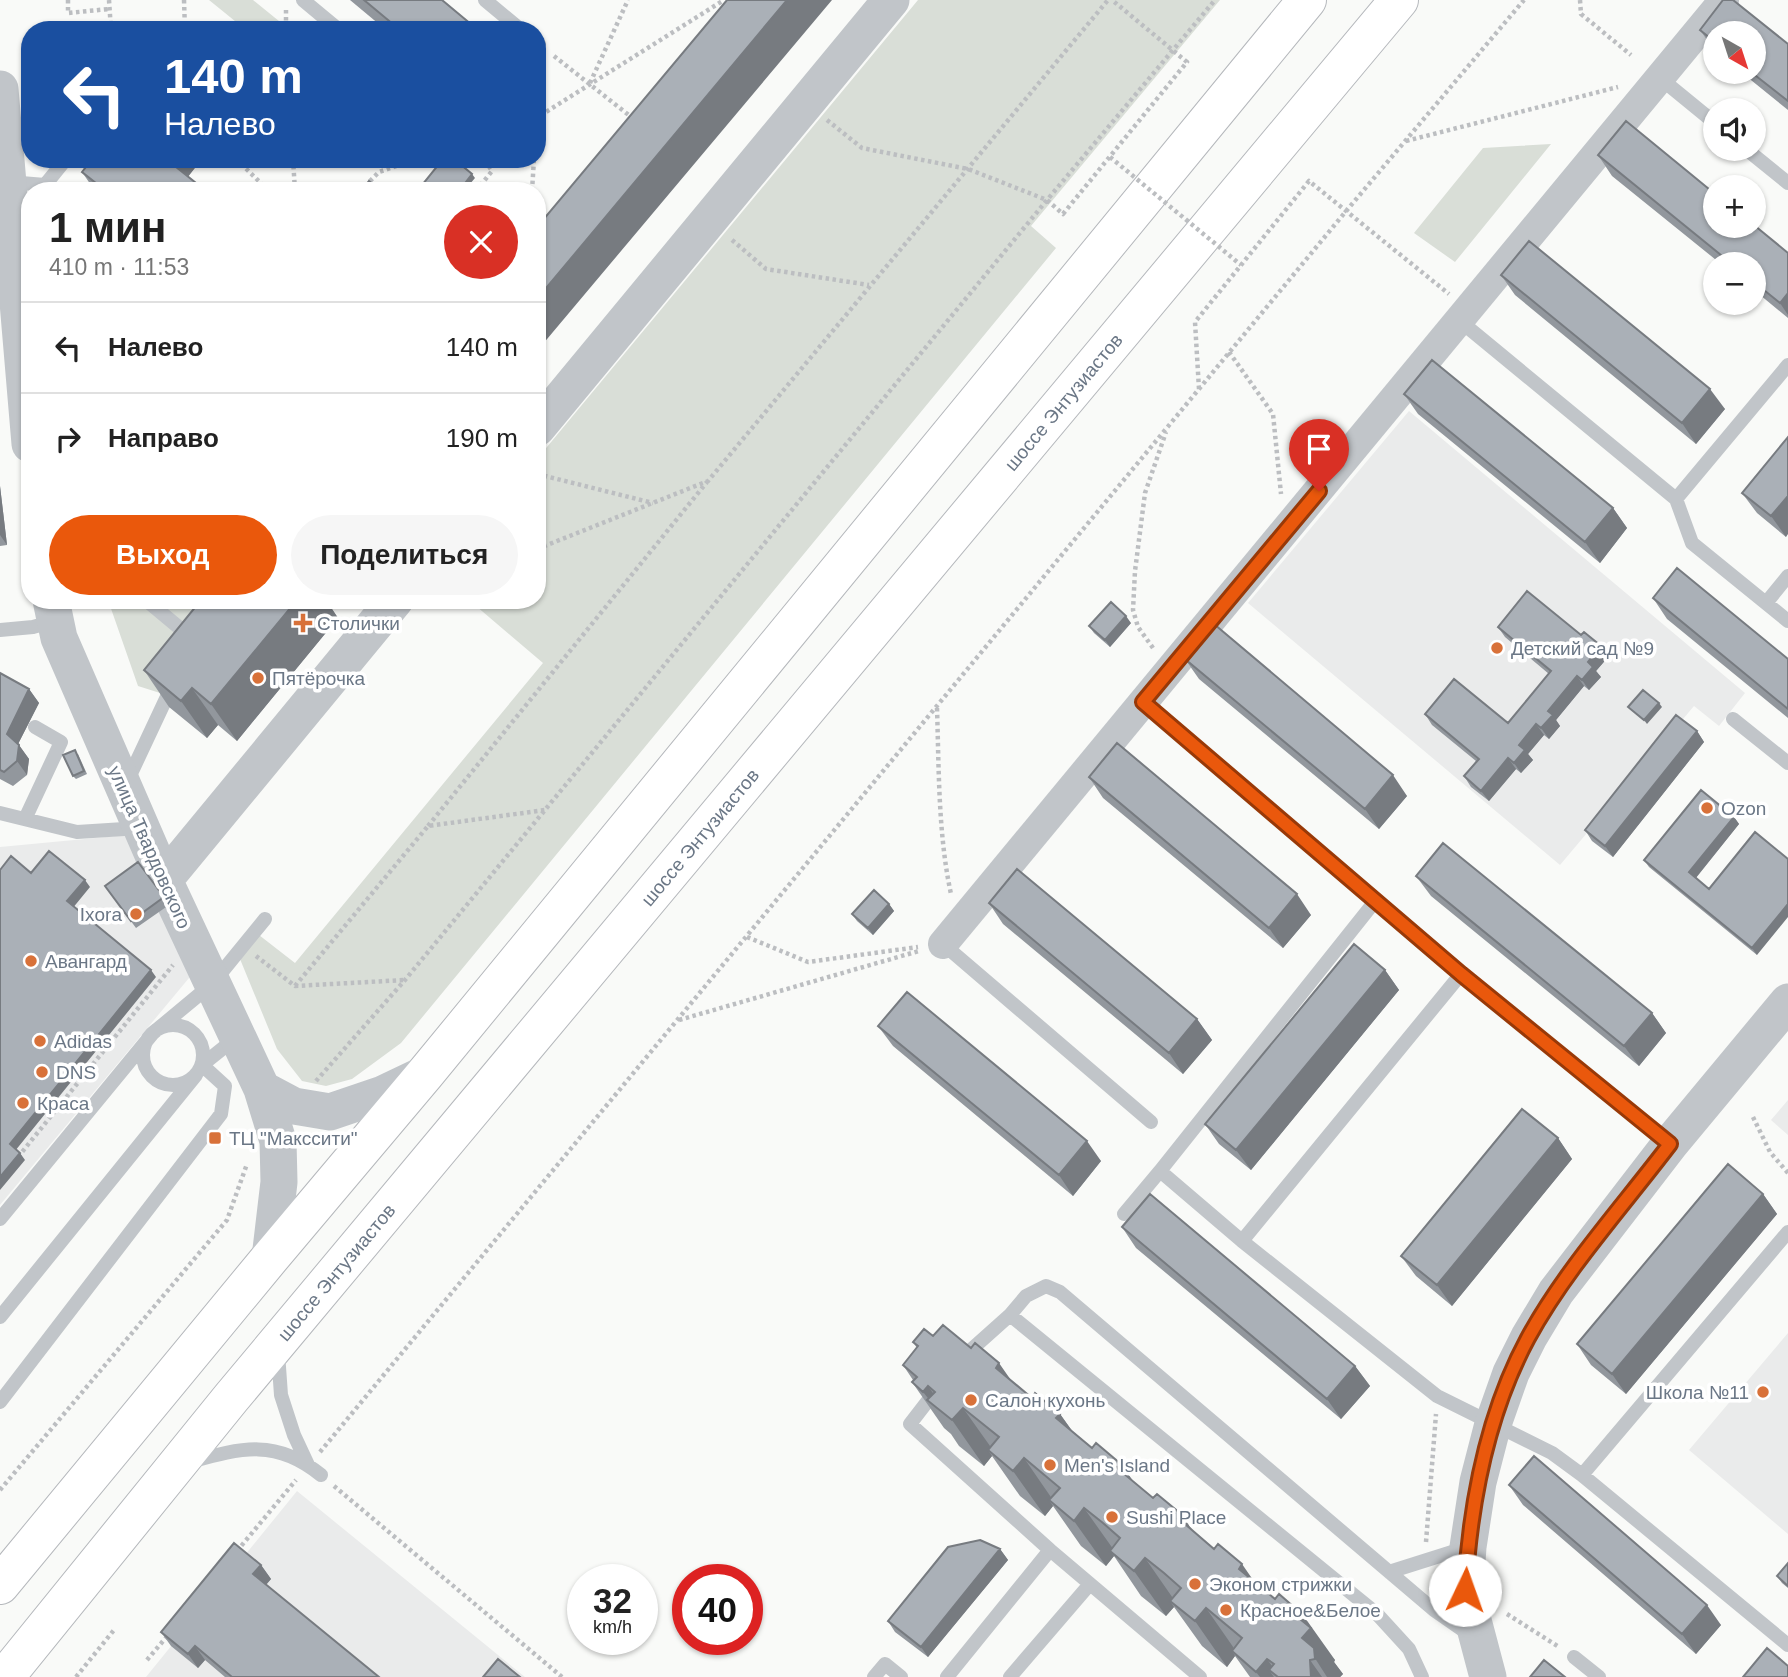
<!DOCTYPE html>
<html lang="ru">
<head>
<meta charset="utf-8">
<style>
  body { margin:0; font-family:Helvetica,sans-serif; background:#f6f6f6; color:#222; height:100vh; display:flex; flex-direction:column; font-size:26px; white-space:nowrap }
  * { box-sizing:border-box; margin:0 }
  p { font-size:23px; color:#767676 }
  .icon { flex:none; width:38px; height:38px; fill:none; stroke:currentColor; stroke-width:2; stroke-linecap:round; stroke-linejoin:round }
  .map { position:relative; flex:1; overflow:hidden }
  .sheet { position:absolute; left:21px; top:182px; width:525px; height:427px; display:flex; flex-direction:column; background:#fff; border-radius:28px; box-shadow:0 2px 5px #0004 }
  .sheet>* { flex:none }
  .top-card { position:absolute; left:21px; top:21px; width:525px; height:147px; border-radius:28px; box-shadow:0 2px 5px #0004; background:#1a4fa0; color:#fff; overflow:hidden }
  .needle { width:46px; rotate:141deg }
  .tools { position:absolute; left:1703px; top:21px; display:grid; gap:14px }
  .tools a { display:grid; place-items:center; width:63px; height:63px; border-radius:50%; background:#fff; box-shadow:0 2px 5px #0004; font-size:35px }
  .speed { position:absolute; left:567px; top:1564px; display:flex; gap:14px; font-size:35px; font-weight:700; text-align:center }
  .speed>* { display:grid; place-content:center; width:91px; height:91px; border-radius:50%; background:#fff; box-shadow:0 2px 5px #0004; line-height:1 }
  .speed small { font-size:18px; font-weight:400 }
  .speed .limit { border:10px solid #d22; background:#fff; color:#111 }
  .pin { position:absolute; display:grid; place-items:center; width:60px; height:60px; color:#fff; margin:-72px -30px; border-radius:50% 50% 50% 0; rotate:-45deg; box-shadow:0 0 7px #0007 }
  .pin .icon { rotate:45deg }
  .me { position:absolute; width:77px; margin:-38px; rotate:3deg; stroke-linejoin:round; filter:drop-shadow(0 0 5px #0008) }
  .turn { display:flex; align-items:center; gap:24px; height:147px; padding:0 28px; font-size:32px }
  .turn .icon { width:91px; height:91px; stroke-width:2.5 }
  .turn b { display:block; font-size:49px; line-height:60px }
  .round { display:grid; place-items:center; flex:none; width:74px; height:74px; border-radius:37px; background:#f6f6f6 }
  .headline { display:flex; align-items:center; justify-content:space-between; height:119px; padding:0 28px }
  h1 { font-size:42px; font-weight:600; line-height:52px }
  .primary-button { display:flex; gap:14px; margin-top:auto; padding:14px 28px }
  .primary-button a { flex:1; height:80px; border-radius:42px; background:#ea580c; color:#fff; font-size:28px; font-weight:600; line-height:80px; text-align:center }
  .primary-button a+a { background:#f6f6f6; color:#222 }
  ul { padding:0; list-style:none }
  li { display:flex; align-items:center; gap:21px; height:91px; padding:0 28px; border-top:2px solid #e0e0e0 }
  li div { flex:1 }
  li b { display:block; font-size:26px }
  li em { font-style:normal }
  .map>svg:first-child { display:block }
</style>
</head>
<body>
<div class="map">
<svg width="1788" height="1677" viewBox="0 0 1788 1677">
  <rect width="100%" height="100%" fill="#f9faf8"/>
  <path fill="#eaebeb" d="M1409,411L1745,693L1719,726L1694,706L1560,865L1248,603Z
    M127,835L199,966L0,1205V847Z
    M1788,1100V1135L1771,1120Z
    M1788,1333V1534L1689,1450Z
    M297,1491L525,1677H146Z"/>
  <path fill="#d9ded7" d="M209,0H253L290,30H246Z
    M918,0H1220L1031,226L1056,248L401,1043L352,1079L326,1086L302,1081L277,1049L240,959L259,935L295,963L543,663L469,600H537V459Z
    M1551,144L1455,262L1414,233L1483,148Z
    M108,600H208L166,714L160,693L138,686Z"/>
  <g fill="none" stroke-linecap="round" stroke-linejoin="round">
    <g stroke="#b5b8bc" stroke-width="40">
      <g id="trunk">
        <path d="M0,1585L270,1258L425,1074L1307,0"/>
        <path id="s1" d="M5,1677L231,1398L1399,0"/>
      </g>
    </g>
    <path stroke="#bcbec1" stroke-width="4.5" stroke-dasharray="3.5 3.5" stroke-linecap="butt" d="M68,0V13L109,9
      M109,0L111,30
      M184,0L185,30
      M1580,0L1581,14L1631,55
      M286,10V30
      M554,56L635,120
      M590,83L628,0
      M538,116L539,62
      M827,120L862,148L968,169L1047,200L1063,214L1187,62L1112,0
      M537,121L538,117L724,0
      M1406,141L1618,87
      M236,159L269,191
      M293,159L295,191
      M360,191L379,172L417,159
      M476,191L492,171L484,159
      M532,191L534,159
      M732,240L766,269L869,285
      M1229,352L1273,414L1281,494
      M1199,389L1195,322L1309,181L1449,294
      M537,474L653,503
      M537,549L708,481L1108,0
      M1153,648L1138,627L1133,610L1135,571L1145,493L1166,432
      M937,708C939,769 938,834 951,894
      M428,826L707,482
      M747,937L808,962L918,947
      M256,956L295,986L405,980
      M295,986L428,826L545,810
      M679,1020L919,951
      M316,1081L405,980L1047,200L1215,0
      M1753,1117L1770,1152L1788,1173
      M18,1157L173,965
      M320,1452L1347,210L1524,0
      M334,1486L562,1677
      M0,1490L227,1220L247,1164
      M1426,1542L1436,1414
      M237,1551L296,1480
      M1507,1614L1559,1647
      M147,1660L169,1634
      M76,1677L114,1630"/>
    <path stroke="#c1c5c9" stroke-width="14" d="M303,0L339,30
      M485,0L521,30
      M537,43L539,44
      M1660,78L1715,123
      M1746,149L1788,183
      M9,182L45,185L51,191
      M45,185L66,159
      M1460,321L1676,499L1692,543L1788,621
      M1676,499L1788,365
      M146,600L194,640
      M1766,603L1788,576
      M0,630L33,627L54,621
      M1143,702L1376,900L1160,1171L1242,1241L1437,1396L1552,1453L1582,1475L1788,1645
      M1733,719L1788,763
      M127,782L172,686
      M0,813L77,832L140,828
      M25,819L61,742L35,727
      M1376,900L1461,974
      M943,944L1151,1122
      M143 1055a30 30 0 1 1 60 0a30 30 0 1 1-60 0Z
      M1124,1214L1160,1171
      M0,1219L153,1033L212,984L265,919
      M1242,1241L1461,974L1669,1143
      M1010,1315L1026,1296L1046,1286L1060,1292L1434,1610L1470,1635
      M0,1317L196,1075
      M278,1353L281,1395L294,1435L308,1465
      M963,1357L1010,1315L1377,1614L1409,1649L1422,1677
      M937,1389L910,1424L1050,1550L1200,1677
      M0,1402L221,1114L225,1086L202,1065L237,1037
      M190,1462C241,1448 276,1438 321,1475
      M1582,1475L1788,1232
      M1389,1572L1468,1547
      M1574,1657L1599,1677
      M874,1677L885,1664L901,1677
      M947,1677L1050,1550
      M1010,1677L1090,1584"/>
    <path stroke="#c1c5c9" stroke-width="30" d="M943,944L1724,0"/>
    <path stroke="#c1c5c9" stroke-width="37" d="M0,89L30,444
      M537,428L891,0
      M51,600L59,638L164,880L262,1089L278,1141L279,1182L270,1258
      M164,880L395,600
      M262,1089L294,1106L330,1112L383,1094L425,1074
      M1488,1677L1465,1590L1468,1547L1478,1482L1493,1424L1511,1373L1529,1337L1556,1292L1670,1144L1788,1002"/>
    <use href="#trunk" stroke="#fff" stroke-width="38"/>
    <path stroke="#bcbec1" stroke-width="4.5" stroke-dasharray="3.5 3.5" stroke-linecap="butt" d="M1110,157L1241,265"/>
  </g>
  <path fill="#92979d" d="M350,0H442L478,30H386Z
    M1700,30L1788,44V110L1741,72H1754L1715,33V51Z
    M1598,155L1788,253V318L1754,290V264H1721L1612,176Z
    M78,159H202L188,176L206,191H95L82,172L84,169Z
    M1501,275L1725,409L1696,444L1515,295Z
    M1404,394L1613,508L1627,528L1600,563L1418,414Z
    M1788,437L1786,537L1757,513L1742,493Z
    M0,486L7,545L0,546Z
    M1653,598L1788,659V718L1667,619Z
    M201,600H326L338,618L237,741L218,725L207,738L169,707L144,670Z
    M1131,623L1110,647L1094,633L1089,626Z
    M1498,627L1581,635L1601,646L1609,656L1596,671L1601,677L1589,690L1584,686L1556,720L1560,726L1549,739L1544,735L1528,754L1533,760L1521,773L1516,769L1489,801L1471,787L1464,776L1476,761L1432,725L1425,714L1508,723L1549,674L1505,637Z
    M1185,659L1407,796L1379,829L1199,679Z
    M0,673L29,689L39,703L18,744L29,759L27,775L13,786L0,779Z
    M1697,731L1704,742L1613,857L1592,841L1585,830Z
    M78,754L87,774L76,779L73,776Z
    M1089,777L1311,915L1283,948L1103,798Z
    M1734,817L1739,824L1696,878L1709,889L1755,832L1757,955L1649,867L1644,860Z
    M138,862L169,905L136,928L105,886Z
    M1416,876L1652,1013L1666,1033L1639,1066L1431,896Z
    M989,903L1197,1019L1212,1040L1183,1074L1003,924Z
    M889,904L894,911L873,935L857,921L852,914Z
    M1385,970L1399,990L1251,1170L1219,1144L1205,1124Z
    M878,1026L1101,1161L1073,1196L893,1046Z
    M1558,1138L1572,1159L1452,1306L1416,1276L1401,1256Z
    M1763,1194L1777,1214L1626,1394L1591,1365L1577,1344Z
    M1122,1227L1355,1366L1370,1386L1341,1419L1136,1248Z
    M933,1336L1012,1381L1032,1398L1060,1414L1073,1432L1092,1448L1121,1464L1133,1482L1255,1583L1335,1660L1334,1662L1343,1674L1340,1677H1250L1235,1656L1227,1667L1202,1646L1174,1607L1166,1616L1141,1596L1114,1556L1106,1566L1081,1546L1053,1506L1045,1516L1020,1496L992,1456L984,1466L959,1446L951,1434L944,1428L912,1382L913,1380L903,1365L917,1348L913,1342Z
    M1509,1485L1721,1625L1696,1654L1523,1505Z
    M1000,1549L1008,1560L928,1657L895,1632L888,1621Z
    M1788,1563V1588L1782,1583L1777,1576Z
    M261,1565L271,1579L266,1585L379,1677H225L205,1660L198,1668L171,1646L161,1632Z"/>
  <path fill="#777b80" d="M787,0H832L537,351V299Z
    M161,159H202L180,187Z
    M472,174L475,178L464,191H459Z
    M1788,293V315L1780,303Z
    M1710,389L1725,409L1696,444L1682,423Z
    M0,486L7,545L0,535Z
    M1788,496V534L1786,537L1771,516Z
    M1613,508L1627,528L1600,563L1585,542Z
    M297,600H326L338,618L237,741L211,704Z
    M1126,616L1131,623L1110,647L1105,640Z
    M1601,646L1609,656L1596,671L1601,677L1589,690L1582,680L1588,662Z
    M1577,676L1584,686L1556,720L1560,726L1549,739L1541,728L1548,711Z
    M192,688L218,725L207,738L181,701Z
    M29,689L39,703L16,748L7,734Z
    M1659,703L1662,707L1647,724L1644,720Z
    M1536,724L1544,735L1528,754L1533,760L1521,773L1514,763L1519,745Z
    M1697,731L1704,742L1613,857L1605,846Z
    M19,745L29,759L27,775L17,761Z
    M1508,758L1516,769L1489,801L1481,791Z
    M1393,775L1407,796L1379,829L1365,809Z
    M1734,817L1739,824L1694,880L1689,872Z
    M85,880L90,887L72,909L67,901Z
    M1297,894L1311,915L1283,948L1269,928Z
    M889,904L894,911L873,935L868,928Z
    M1788,904V917L1757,955L1752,948Z
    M151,970L156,977L15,1151L10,1144Z
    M1385,970L1399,990L1251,1170L1236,1150Z
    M1652,1013L1666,1033L1639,1066L1624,1046Z
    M1197,1019L1212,1040L1183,1074L1169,1053Z
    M1558,1138L1572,1159L1452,1306L1437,1285Z
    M1087,1141L1101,1161L1073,1196L1059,1175Z
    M20,1153L25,1160L0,1190V1177Z
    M1763,1194L1777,1214L1626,1394L1612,1374Z
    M999,1363L1031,1409L996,1368Z
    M1355,1366L1370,1386L1341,1419L1327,1399Z
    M928,1386L952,1420L932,1403L923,1392Z
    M963,1408L995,1453L988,1450L992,1456L984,1466L952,1420Z
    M1060,1414L1092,1459L1056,1418Z
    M1024,1458L1055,1503L1049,1500L1053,1506L1045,1516L1013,1471Z
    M1121,1464L1153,1509L1117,1468Z
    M1084,1508L1116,1553L1110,1551L1114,1556L1106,1566L1074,1521Z
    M1181,1514L1213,1559L1178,1518Z
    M1000,1549L1008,1560L928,1657L921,1647Z
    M1145,1558L1177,1604L1170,1601L1174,1607L1166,1616L1134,1571Z
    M1242,1564L1274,1610L1239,1569Z
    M261,1565L271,1579L263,1588L253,1574Z
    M1707,1605L1721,1625L1696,1654L1682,1634Z
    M1206,1608L1238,1654L1232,1651L1235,1656L1227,1667L1195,1621Z
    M1303,1615L1335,1660L1334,1662L1343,1674L1340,1677H1327L1302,1638L1300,1619Z
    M195,1646L205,1660L198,1668L188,1654Z
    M1267,1659L1280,1677L1269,1670L1274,1677H1260L1256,1672Z
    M1310,1660L1322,1677H1311Z"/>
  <path fill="#aab0b7" stroke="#777b80" stroke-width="2" d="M364,0H442L478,30H400Z
    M727,0H787L537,299V227Z
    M1723,0H1733L1788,44V101L1751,72H1754V33H1715V42L1700,30Z
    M1626,121L1715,194V226H1754V225L1788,253V293L1780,303L1754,282V264H1732L1598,155Z
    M87,159H166L206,191H106L82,172L90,162Z
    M443,159H454L472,174L459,191H430L422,185Z
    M369,181L381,191H361Z
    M1529,241L1710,389L1682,423L1501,275Z
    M1432,360L1613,508L1585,542L1404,394Z
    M1788,437V496L1771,516L1742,493Z
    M1677,568L1788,659V709L1653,598Z
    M1527,591L1581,635L1584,632L1601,646L1588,662L1593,667L1582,680L1577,676L1548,711L1553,715L1541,728L1536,724L1519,745L1525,750L1514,763L1508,758L1481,791L1464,776L1479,759L1425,714L1454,679L1508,723L1551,671L1498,627Z
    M201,600H297L211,704L192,688L181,701L144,670Z
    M1111,602L1126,616L1105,640L1089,626Z
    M1214,624L1393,775L1365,809L1185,659Z
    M0,673L29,689L7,734L19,745L17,761L4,772L0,770Z
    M1643,690L1659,703L1644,720L1628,707Z
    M1676,715L1697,731L1605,846L1585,830Z
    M1117,743L1297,894L1269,928L1089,777Z
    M75,750L84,771L73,776L63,755Z
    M1701,790L1734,817L1689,872L1709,889L1755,832L1788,859V904L1752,948L1644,860Z
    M1443,843L1652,1013L1624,1046L1416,876Z
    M49,851L85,880L67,901L151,970L10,1144L20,1153L0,1177V870L11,856L31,873Z
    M138,862L164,897L131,921L105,886Z
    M1017,869L1197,1019L1169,1053L989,903Z
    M874,890L889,904L868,928L852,914Z
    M1354,944L1385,970L1236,1150L1205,1124Z
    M907,992L1087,1141L1059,1175L878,1026Z
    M1522,1109L1558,1138L1437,1285L1401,1256Z
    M1728,1164L1763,1194L1612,1374L1577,1344Z
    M1150,1194L1355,1366L1327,1399L1122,1227Z
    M943,1325L971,1348L975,1343L999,1363L996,1368L1032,1398L1035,1393L1060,1414L1056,1418L1092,1448L1096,1443L1121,1464L1117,1468L1153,1498L1157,1494L1181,1514L1178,1518L1214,1549L1218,1544L1242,1564L1239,1569L1275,1599L1279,1594L1303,1615L1300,1619L1311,1628L1302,1638L1314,1648L1315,1659L1310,1660L1311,1677H1278L1269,1670L1274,1664L1267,1659L1256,1672L1232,1651L1242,1638L1206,1608L1195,1621L1170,1601L1181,1588L1164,1573L1145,1558L1134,1571L1110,1551L1120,1538L1103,1523L1084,1508L1074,1521L1049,1500L1060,1488L1024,1458L1013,1471L988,1450L999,1437L963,1408L952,1420L927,1400L935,1392L928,1386L923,1392L912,1382L917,1377L903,1365L918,1346L913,1342L924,1329L933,1336Z
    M1534,1456L1707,1605L1682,1634L1509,1485Z
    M980,1540L1000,1549L921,1647L888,1621L948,1547Z
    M234,1543L261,1565L253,1574L379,1677H232L195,1646L188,1654L161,1632Z
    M1788,1563V1586L1777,1576Z
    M1767,1648L1788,1666V1677H1743Z
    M498,1659L520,1677H483Z
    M1544,1660L1565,1677H1530Z"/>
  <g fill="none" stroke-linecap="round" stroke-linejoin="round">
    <g stroke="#983908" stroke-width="18">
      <path id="route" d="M1319,491L1143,702L1461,974L1670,1144C1623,1206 1565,1270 1528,1338C1487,1414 1470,1505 1465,1590"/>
    </g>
    <use href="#route" stroke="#ea580c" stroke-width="12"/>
  </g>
  <g fill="#d87139" stroke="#fff" stroke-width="2.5">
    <path d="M299.5 612.5h7v7h7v7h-7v7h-7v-7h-7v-7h7z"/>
    <circle cx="1497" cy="648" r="7"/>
    <circle cx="258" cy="678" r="7"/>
    <circle cx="1707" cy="808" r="7"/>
    <circle cx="136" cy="914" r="7"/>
    <circle cx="31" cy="961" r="7"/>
    <circle cx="40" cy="1041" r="7"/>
    <circle cx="42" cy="1072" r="7"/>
    <circle cx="23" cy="1103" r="7"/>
    <rect x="208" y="1131" width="14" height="14" rx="3.5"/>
    <circle cx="1763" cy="1392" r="7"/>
    <circle cx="971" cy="1400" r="7"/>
    <circle cx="1050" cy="1465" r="7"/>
    <circle cx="1112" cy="1517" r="7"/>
    <circle cx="1195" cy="1584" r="7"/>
    <circle cx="1226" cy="1610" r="7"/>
  </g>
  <g text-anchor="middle" stroke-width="7" stroke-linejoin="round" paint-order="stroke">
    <g font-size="19" fill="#6b7786" stroke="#fff">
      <text dy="7" stroke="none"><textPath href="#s1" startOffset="1657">шоссе Энтузиастов</textPath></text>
      <text dy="7" stroke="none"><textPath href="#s1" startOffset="1090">шоссе Энтузиастов</textPath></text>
      <text transform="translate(150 847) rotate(66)" y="7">улица Твардовского</text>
      <text dy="7" stroke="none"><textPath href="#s1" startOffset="523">шоссе Энтузиастов</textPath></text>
    </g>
    <g font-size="19" fill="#6b7786" stroke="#fff" text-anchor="start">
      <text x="317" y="630">Столички</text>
      <text x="1511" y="655">Детский сад №9</text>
      <text x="272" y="685">Пятёрочка</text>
      <text x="1721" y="815">Ozon</text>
      <text x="122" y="921" text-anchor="end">Ixora</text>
      <text x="45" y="968">Авангард</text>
      <text x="54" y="1048">Adidas</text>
      <text x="56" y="1079">DNS</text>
      <text x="37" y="1110">Краса</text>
      <text x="229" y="1145">ТЦ "Макссити"</text>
      <text x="1749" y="1399" text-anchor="end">Школа №11</text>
      <text x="985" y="1407">Салон кухонь</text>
      <text x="1064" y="1472">Men's Island</text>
      <text x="1126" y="1524">Sushi Place</text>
      <text x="1209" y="1591">Эконом стрижки</text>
      <text x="1240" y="1617">Красное&amp;Белое</text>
    </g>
  </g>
</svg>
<div class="tools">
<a><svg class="needle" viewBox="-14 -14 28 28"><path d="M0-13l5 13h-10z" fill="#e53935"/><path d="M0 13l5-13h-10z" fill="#767676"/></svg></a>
<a><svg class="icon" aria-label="sound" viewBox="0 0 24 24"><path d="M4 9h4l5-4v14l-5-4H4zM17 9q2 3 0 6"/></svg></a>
<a>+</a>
<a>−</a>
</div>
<div class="speed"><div>32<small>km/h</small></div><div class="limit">40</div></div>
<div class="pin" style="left:1319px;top:491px;background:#d93025"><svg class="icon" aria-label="arrive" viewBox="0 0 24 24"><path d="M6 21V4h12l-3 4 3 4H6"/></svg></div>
<svg class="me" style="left:1465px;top:1590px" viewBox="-20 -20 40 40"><circle r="19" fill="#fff"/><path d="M0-13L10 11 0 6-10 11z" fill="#ea580c"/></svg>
<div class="top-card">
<div class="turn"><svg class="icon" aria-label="left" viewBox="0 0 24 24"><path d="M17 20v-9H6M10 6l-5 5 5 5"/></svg><div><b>140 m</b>Налево</div></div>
</div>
<section class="sheet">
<div class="headline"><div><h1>1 мин</h1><p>410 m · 11:53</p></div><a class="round" style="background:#d93025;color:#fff"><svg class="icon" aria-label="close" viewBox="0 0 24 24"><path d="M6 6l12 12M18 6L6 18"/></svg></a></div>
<ul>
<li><svg class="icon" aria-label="left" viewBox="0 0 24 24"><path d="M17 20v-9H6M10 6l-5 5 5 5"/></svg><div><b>Налево</b></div><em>140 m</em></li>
<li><svg class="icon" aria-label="right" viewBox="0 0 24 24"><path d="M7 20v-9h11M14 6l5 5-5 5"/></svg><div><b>Направо</b></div><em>190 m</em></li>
</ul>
<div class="primary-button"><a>Выход</a><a>Поделиться</a></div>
</section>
</div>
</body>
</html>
